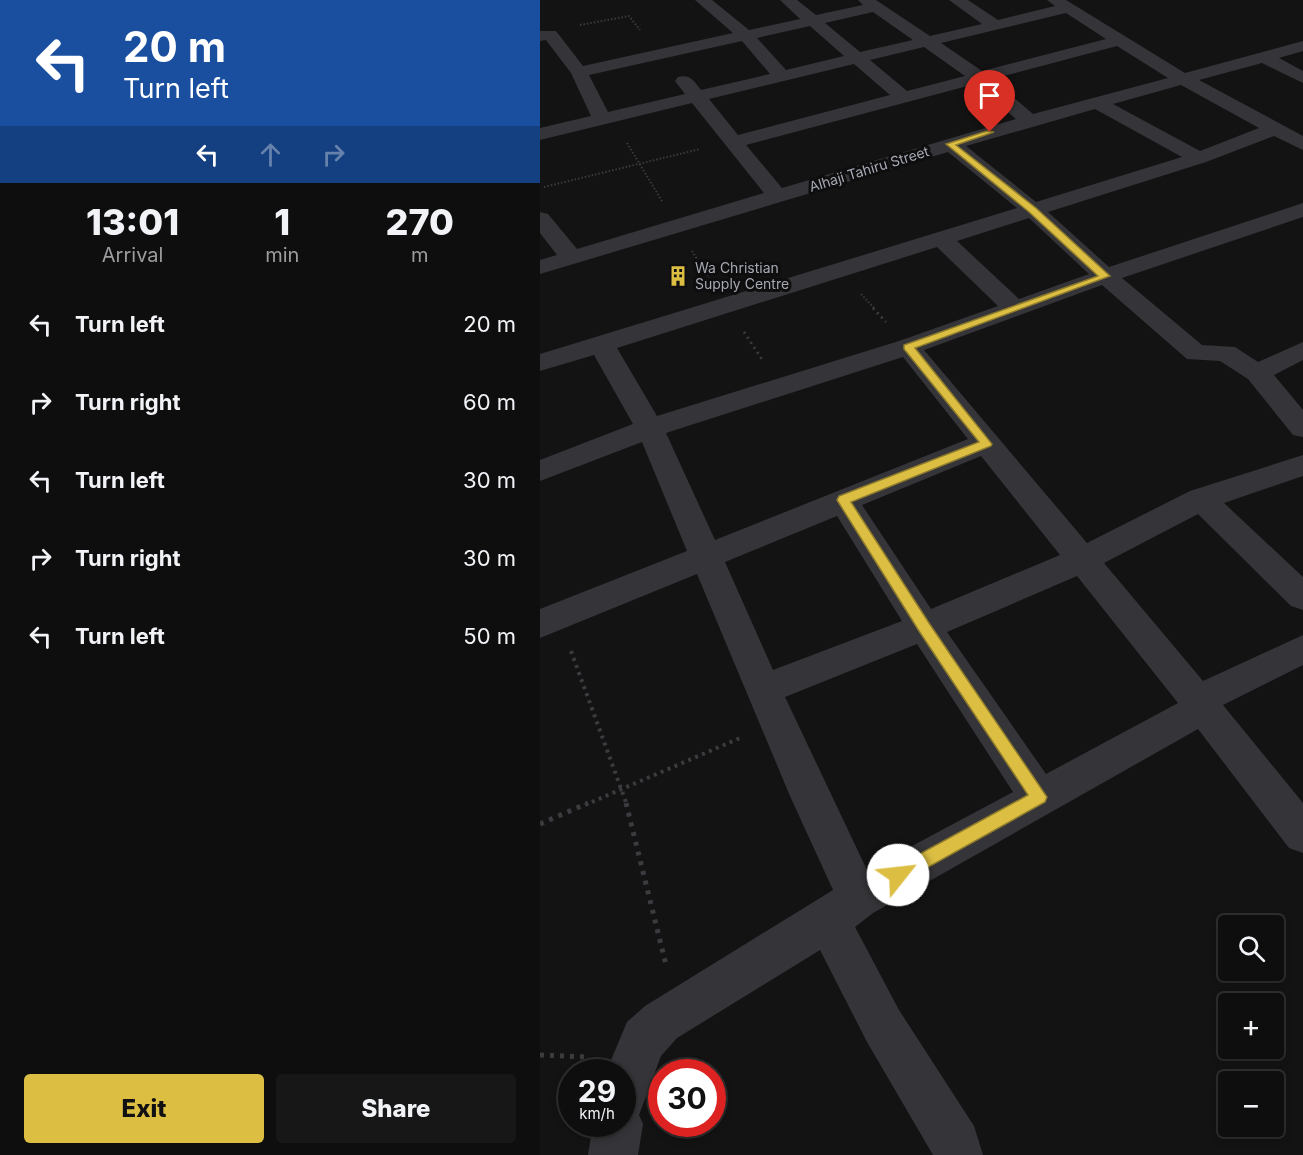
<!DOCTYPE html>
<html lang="en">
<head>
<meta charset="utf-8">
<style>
  body { margin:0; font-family:Inter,sans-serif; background:#171718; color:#f1f3f6; height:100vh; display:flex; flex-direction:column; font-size:22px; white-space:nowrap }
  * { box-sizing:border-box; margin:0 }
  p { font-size:20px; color:#9b9c9e }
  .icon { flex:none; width:33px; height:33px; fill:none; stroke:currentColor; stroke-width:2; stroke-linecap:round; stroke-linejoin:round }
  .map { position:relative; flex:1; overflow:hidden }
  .panel { display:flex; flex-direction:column; background:#0e0e0f; width:540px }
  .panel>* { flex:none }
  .guide { background:#1a4fa0; color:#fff; overflow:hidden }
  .buttons { position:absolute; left:678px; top:915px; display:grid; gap:12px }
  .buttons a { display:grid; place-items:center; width:66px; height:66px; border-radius:6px; background:#0e0e0f; box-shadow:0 3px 9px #0003,0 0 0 2px #2e2e2f; font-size:30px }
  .speed { position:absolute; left:18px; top:1059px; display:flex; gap:12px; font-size:30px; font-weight:700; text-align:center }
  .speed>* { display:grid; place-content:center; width:78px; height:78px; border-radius:50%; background:#0e0e0f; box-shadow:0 3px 9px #0003,0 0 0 2px #2e2e2f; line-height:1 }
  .speed small { font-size:15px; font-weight:400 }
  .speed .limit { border:9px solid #d22; background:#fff; color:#111 }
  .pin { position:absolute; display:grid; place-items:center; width:51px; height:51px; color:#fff; margin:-62px -26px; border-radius:50% 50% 50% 0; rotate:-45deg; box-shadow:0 0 6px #0007 }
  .pin .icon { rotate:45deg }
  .me { position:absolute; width:66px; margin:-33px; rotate:61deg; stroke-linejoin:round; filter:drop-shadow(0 0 4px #0008) }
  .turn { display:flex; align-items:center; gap:21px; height:126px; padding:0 24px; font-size:27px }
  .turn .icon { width:78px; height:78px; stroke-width:2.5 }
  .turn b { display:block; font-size:42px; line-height:51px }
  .lanes { display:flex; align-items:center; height:57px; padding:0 24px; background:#0003; justify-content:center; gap:30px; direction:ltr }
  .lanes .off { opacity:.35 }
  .eta { display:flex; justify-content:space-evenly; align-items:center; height:102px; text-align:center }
  .eta b { font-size:36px; font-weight:800; line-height:42px }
  .action { display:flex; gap:12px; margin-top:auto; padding:12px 24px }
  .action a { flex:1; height:69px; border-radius:6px; background:#dcbe43; color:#111; font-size:24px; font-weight:800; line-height:69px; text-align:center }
  .action a+a { background:#171718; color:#f1f3f6 }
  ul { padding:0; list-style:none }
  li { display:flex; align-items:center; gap:18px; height:78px; padding:0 24px }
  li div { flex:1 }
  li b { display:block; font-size:22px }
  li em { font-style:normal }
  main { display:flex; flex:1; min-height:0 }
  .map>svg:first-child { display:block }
</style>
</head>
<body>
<main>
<section class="panel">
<div class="guide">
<div class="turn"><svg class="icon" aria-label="left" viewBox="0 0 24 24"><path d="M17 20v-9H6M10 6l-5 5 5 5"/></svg><div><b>20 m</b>Turn left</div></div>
<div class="lanes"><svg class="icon" aria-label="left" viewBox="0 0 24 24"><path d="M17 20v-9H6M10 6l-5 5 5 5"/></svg><svg class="icon off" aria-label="ahead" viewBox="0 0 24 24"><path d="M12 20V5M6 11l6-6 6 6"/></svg><svg class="icon off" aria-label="right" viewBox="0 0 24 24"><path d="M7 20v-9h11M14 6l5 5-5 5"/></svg></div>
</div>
<div class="eta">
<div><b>13:01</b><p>Arrival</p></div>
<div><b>1</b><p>min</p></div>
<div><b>270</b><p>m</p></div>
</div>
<ul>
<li><svg class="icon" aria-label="left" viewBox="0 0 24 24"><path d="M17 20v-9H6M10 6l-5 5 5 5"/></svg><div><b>Turn left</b></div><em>20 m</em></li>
<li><svg class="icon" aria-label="right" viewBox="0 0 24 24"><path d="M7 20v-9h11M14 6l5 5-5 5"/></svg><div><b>Turn right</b></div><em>60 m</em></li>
<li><svg class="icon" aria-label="left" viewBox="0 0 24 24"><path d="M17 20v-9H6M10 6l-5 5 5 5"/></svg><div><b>Turn left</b></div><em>30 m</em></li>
<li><svg class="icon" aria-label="right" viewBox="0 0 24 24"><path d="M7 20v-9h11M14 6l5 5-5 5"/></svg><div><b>Turn right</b></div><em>30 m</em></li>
<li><svg class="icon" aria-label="left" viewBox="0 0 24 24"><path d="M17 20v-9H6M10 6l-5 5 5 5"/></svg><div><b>Turn left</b></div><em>50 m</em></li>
</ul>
<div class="action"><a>Exit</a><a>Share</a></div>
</section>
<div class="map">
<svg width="763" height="1155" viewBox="0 0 763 1155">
  <rect width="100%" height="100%" fill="#131314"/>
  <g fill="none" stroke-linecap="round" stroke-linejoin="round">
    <path stroke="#3b3b40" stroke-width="2" stroke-dasharray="1.5 2" stroke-linecap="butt" d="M40,25L89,16L100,30
      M87,143L122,201
      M4,187L160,149
      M152,251L169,278
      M321,294L335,309"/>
    <path stroke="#3b3b40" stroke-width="3" stroke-dasharray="2 4" stroke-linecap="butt" d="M333,308L346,322
      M204,332L223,361"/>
    <path stroke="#3b3b40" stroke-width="4" stroke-dasharray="3 4.5" stroke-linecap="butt" d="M31,651L87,805
      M45,805L200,738"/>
    <path stroke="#3b3b40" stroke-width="5" stroke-dasharray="4 6" stroke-linecap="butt" d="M86,803L126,965
      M0,824L48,803
      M0,1055L48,1057"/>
    <path fill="#353539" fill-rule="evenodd" d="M155,0H172L209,30L260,19L240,0H257L276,15L323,5L318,0H336L390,36L442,24L409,0H428L458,20L515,6L507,0H526L645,73L763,41V51L739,58L763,71V83L722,63L659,80L763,136V150L734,136L666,162L508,212L569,267L763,203V217L582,278L662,345L695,347L718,362L763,342V360L734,375L763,410V437L753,435L708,379L680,361L647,359L562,285L384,350L547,543L650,491L763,455V476L684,503L763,577V610L751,606L658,514L564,563L663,681L763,635V665L683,705L763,803V853L749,848L658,729L333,913L315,927L359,1010L434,1126L443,1155H393L327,1042L280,950L137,1038L121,1056L99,1115L103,1124L98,1155H48L53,1124H82V1072H66L87,1022L105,1006L293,890L250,796L157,574L0,638V609L147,551L102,442L0,481V460L93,424L54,355L0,371V354L477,208L408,152L0,274V260L17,255L0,233V212L8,214L37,249L224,193L152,103L0,140V128L51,116L31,73L6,40L0,41V31H16L43,66L193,33ZM333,12L373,40L320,52L285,23ZM526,13L566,39L442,71L401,43ZM270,26L304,56L246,70L217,38ZM202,41L230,74L161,90C154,81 150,74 138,77L135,81L145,94L68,112L49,75ZM577,46L628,78L493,114L452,79ZM384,47L425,76L367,91L330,60ZM314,64L350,95L198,135L169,99ZM435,84L476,119L242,188L206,145ZM641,85L719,128L660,151L573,104ZM555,109L642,157L496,202L426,146ZM489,218L549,274L479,299L417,241ZM397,247L458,306L359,341L117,416L77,348ZM363,357L428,439L175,540L126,433ZM441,456L520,555L391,609L322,505ZM297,516L362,621L233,670L185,562ZM537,576L638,703L506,774L407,632ZM377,644L473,792L327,870L245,697Z"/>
  </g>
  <path fill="#dcbe43" stroke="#8f7c2c" stroke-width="1.5" d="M447,131L454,132L416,145L496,208L570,276L375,348L452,444L451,446L311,502L389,623L507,797L505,802L358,884L352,881L350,875L352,869L488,795L379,631L297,500L299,496L439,442L364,349V345L558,276L489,212L406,144Z"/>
  <defs>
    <g id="building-bare" transform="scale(1.62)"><path d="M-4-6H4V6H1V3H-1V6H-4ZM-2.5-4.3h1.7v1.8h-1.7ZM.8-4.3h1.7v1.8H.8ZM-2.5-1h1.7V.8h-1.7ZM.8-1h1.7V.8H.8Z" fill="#dcbe43" stroke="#0e0e0f" stroke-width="2.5" paint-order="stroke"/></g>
  </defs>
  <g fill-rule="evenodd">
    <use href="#building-bare" x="138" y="276"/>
  </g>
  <g text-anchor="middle" stroke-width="6" stroke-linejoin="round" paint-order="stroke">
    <g font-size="14" fill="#a6a8b3" stroke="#0e0e0f">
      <text transform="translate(329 169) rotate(-17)" y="5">Alhaji Tahiru Street</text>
    </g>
    <g font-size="14" fill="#a6a8b3" stroke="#0e0e0f" text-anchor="start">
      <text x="155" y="273">Wa Christian<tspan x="155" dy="16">Supply Centre</tspan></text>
    </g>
  </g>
</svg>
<div class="buttons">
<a><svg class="icon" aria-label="search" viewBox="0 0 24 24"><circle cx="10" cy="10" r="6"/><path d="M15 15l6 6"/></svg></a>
<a>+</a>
<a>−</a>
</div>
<div class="speed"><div>29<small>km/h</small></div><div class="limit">30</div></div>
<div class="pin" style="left:450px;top:132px;background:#d93025"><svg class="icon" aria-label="arrive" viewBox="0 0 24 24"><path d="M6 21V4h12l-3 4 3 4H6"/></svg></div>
<svg class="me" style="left:358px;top:875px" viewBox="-20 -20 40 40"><circle r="19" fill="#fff"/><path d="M0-13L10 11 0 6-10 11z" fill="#dcbe43"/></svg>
</div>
</main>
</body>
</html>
